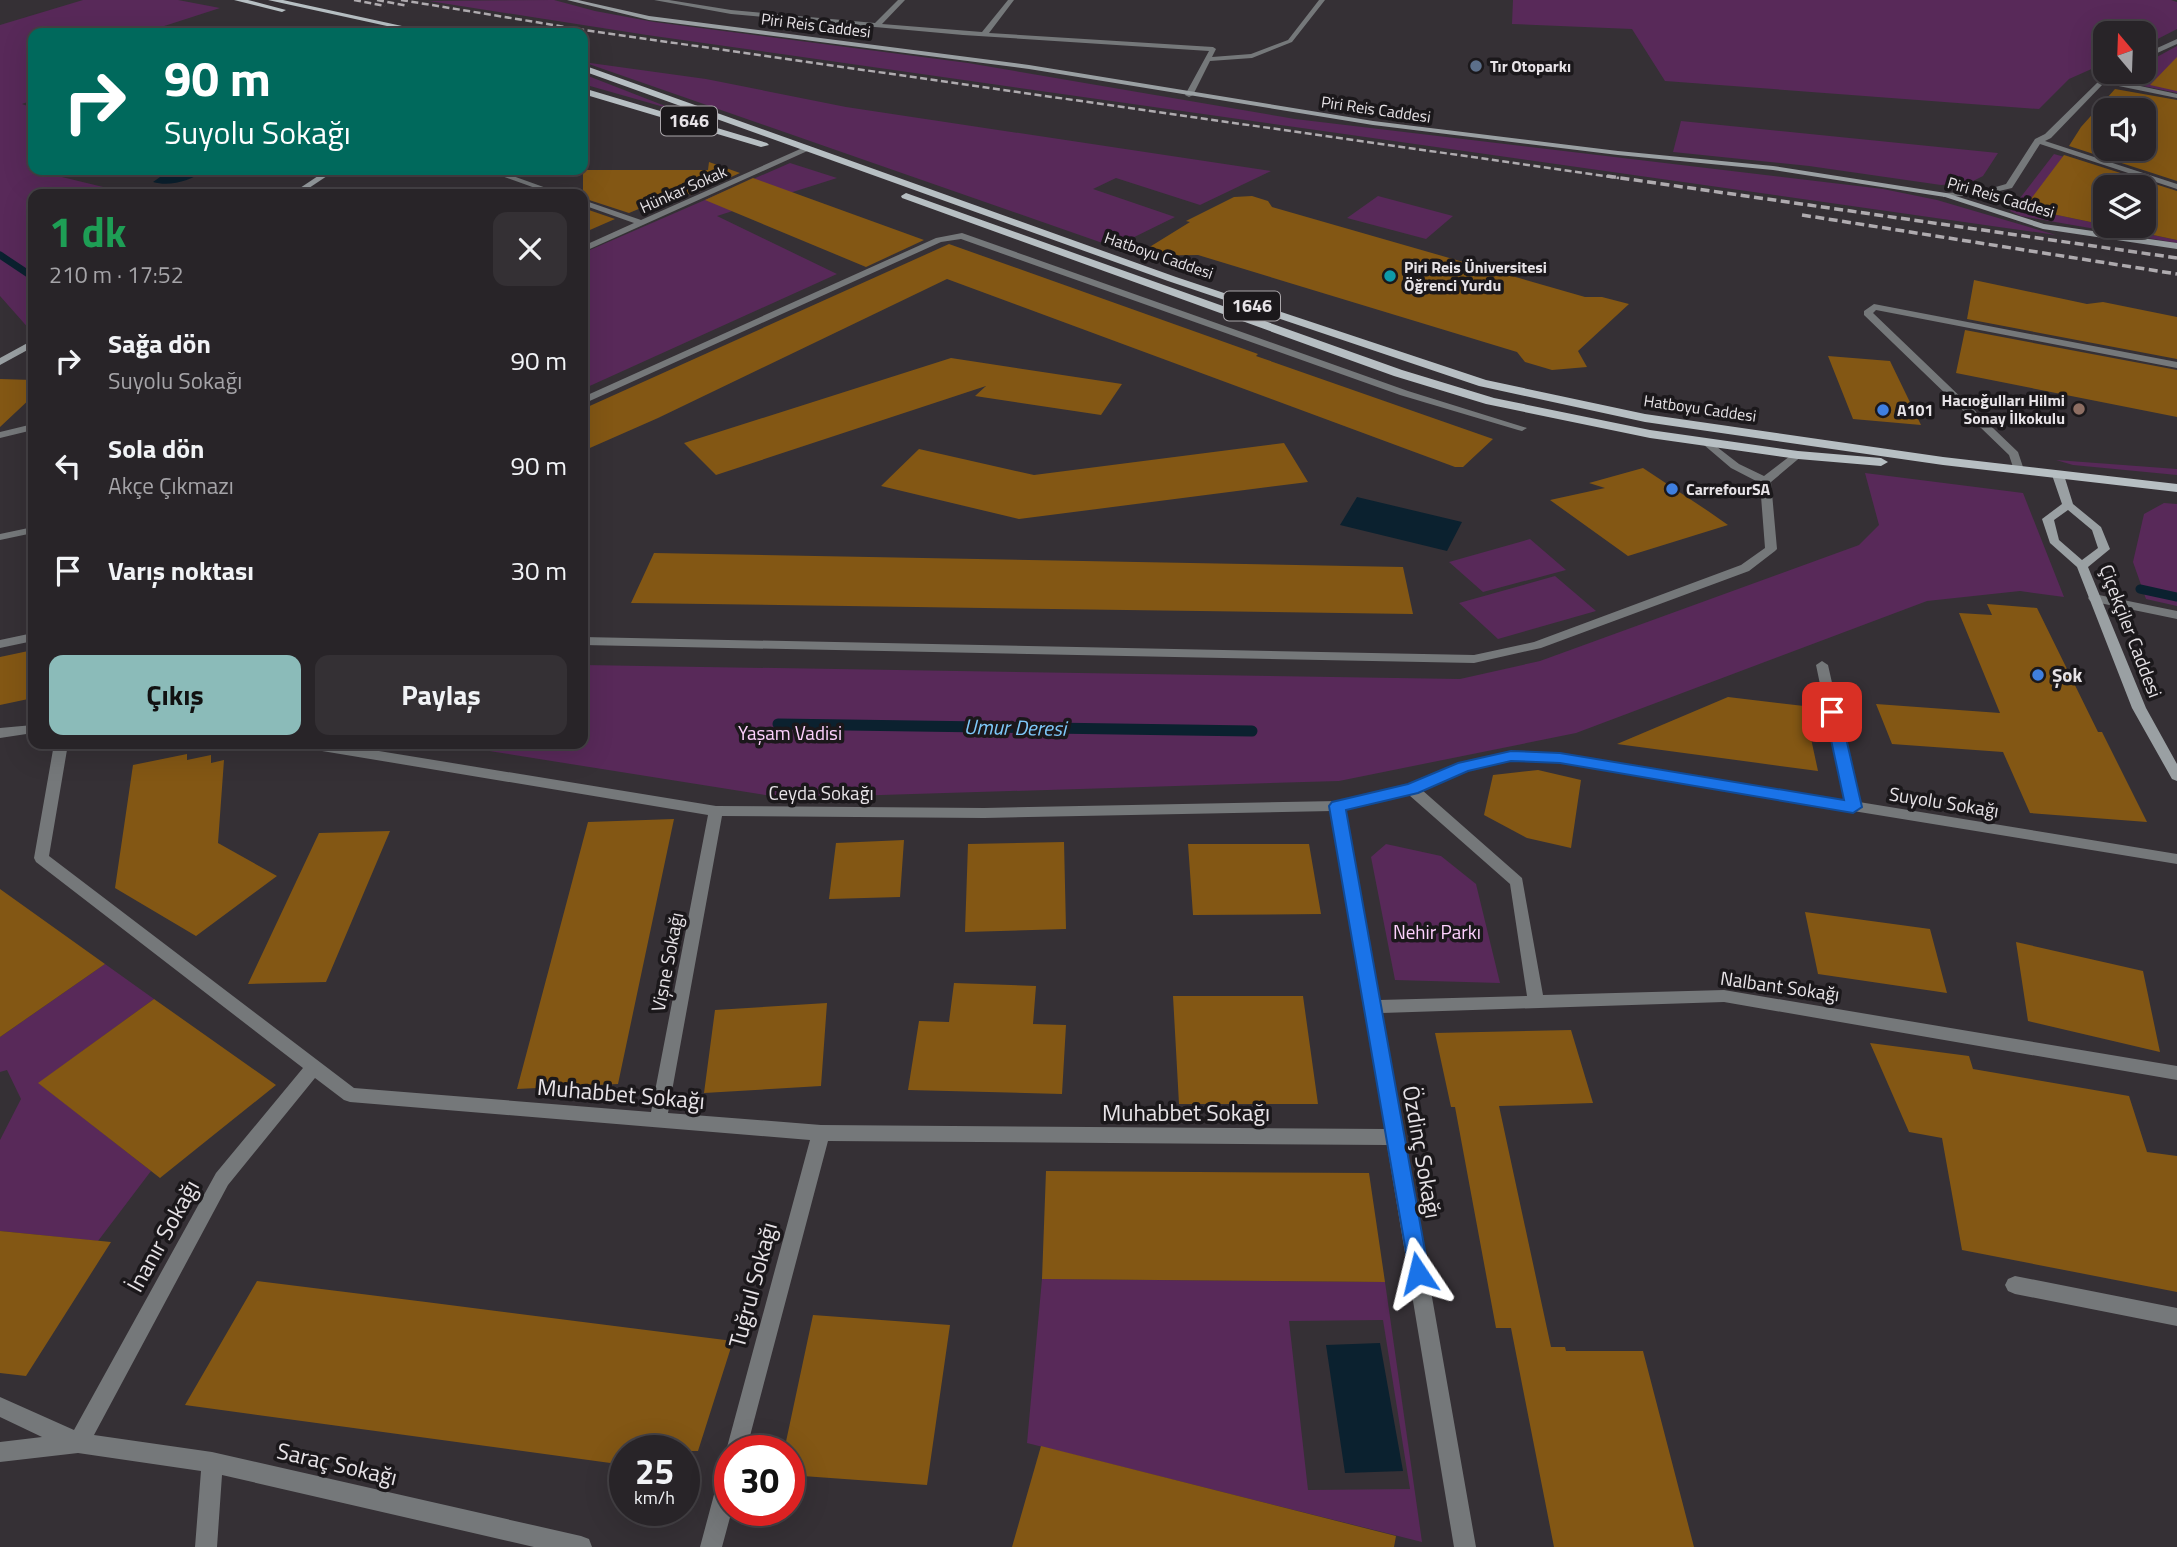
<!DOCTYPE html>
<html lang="tr">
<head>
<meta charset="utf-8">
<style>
  body { margin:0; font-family:"Titillium Web",sans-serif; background:#343034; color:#f1f3f6; height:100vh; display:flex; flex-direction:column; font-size:26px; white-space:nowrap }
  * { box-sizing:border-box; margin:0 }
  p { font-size:23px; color:#a5a4a8 }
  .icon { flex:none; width:38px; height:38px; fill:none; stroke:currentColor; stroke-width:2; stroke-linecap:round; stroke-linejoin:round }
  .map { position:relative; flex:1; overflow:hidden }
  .sheet { position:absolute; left:28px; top:189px; width:560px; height:560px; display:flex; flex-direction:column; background:#282428; border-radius:14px; box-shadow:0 7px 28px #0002,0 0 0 2px #444145 }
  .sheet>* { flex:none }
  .top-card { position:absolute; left:28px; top:28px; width:560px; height:147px; border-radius:14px; box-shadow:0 7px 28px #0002,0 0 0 2px #444145; background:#00695c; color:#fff; overflow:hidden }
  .needle { width:46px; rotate:341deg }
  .controls { position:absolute; left:2093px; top:21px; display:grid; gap:14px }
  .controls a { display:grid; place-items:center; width:63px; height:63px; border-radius:14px; background:#282428; box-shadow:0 7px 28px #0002,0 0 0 2px #444145; font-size:35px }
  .speed { position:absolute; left:609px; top:1435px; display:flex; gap:14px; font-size:35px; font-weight:700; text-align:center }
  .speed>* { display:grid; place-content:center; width:91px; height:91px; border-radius:50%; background:#282428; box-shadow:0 7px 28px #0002,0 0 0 2px #444145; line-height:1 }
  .speed small { font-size:18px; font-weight:400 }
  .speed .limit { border:10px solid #d22; background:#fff; color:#111 }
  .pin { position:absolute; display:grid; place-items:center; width:60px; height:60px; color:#fff; margin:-30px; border-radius:14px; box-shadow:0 4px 10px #0006 }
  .me { position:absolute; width:77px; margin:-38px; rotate:350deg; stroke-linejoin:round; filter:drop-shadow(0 0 5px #0008) }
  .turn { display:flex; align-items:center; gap:24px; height:147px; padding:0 21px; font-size:32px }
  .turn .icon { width:91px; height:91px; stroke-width:2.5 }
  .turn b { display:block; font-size:49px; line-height:60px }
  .round { display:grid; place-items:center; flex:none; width:74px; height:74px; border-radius:14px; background:#343034 }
  .summary { display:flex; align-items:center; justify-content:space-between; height:119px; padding:0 21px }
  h1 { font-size:42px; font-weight:700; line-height:52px; color:#1e9e55 }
  .button { display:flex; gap:14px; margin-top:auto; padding:14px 21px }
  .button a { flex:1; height:80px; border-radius:14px; background:#8bbbb9; color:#111; font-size:28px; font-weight:700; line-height:80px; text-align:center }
  .button a+a { background:#343034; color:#f1f3f6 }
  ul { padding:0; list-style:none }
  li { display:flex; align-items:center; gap:21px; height:105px; padding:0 21px }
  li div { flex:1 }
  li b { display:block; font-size:26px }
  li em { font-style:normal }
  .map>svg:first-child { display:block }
</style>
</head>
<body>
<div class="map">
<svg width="2177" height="1547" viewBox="0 0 2177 1547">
  <rect width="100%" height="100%" fill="#353035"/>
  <path fill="#582959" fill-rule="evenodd" d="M83,0H178L220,8L155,29L169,33H33V100L22,104L33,108V158L26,161L33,170L132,194H33L31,331L0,296V25Z
    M554,0L595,11L654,22L968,63L1295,119L1883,189L1937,200L2056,235L647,35L429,1Z
    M1513,0H2171L2177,2V29L2144,46V33H2105V63L2069,79L2039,109L1665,81L1632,29L1512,24Z
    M2177,46V93L2114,80L2129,72H2144V64Z
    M583,62L706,79L846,107L1271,171L1200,205L1116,178L1093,189L1175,217L1114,247Z
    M583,74L678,111L583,84Z
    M1681,121L1998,153L1983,176L1969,183L1941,185L1809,166L1673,152Z
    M2054,154L2120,173L2040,202L2030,200L2024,208L2177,240V243L2021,216L2010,211Z
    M790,163L837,178L717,216L837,274L583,389V253Z
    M1378,196L1453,216L1426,239L1347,218Z
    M2056,460L2177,469V475L2073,465Z
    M1865,473L2023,493L2064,597L2020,591L1927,601L1576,733L1339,781L784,798L445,744H583V665L1460,679L1540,661L1859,545L1879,525Z
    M2164,503L2177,504V606L2146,599L2133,562L2144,514Z
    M1530,539L1566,570L1483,592L1449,562Z
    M1555,576L1596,611L1498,639L1459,603Z
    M1386,844L1441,856L1476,884L1500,983L1395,980L1371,857Z
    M105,964L154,999L39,1083L151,1171L98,1241L0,1231V1140L21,1099L7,1070L0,1072V1037Z
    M1042,1279L1385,1282L1422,1542L1027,1443ZM1383,1320L1410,1489L1308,1490L1289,1321Z"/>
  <path fill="#0b212f" d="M170,170H204C192,181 169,187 153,182Z
    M1357,497L1462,522L1447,551L1340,525Z
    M1380,1343L1403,1471L1345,1473L1326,1345Z"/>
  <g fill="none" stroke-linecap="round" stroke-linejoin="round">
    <path stroke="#0b212f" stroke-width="7" d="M0,255L33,277"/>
    <path stroke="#0b212f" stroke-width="9" d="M2140,589L2177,597"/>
    <path stroke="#0b212f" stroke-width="11" d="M778,724L1252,731"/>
  </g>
  <path fill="#835714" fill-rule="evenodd" d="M2177,57V91L2150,85Z
    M2115,89L2177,100V181L2069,146L2081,127ZM2105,110H2144V149H2105Z
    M2064,155L2177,191V240L2110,226H2144V187H2105V225L2024,208Z
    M709,162L740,173L691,195L682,191L629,213L583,198V170H708Z
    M753,178L924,240L866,267L705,200Z
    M1252,196L1268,201L1272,207L1585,297H1602L1629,304L1578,351L1587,367L1552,370L1525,362L1517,352L1198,255L1135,256L1190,222L1186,221L1234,197Z
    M583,208L615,219L583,233Z
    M949,244L1258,354L1256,356L1493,439L1463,467H1455L947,279L658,418L583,451V409Z
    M1974,280L2087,304L2103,302L2177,317V359L1967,319Z
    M1965,330L2177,370V417L1956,373Z
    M1828,356L1890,361L1921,425L1853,419Z
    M951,358L1122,384L1101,415L975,396L986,386L716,475L684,443Z
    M0,379L33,380V396L0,427Z
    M1284,443L1308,482L1019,519L881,486L919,449L1034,475Z
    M1643,468L1708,511L1728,525L1628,556L1550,500L1605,488L1589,483Z
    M654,553L1403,567L1413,614L631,603Z
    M1987,604L2037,608L2098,732H2102L2147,822L2030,813L2003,752L1892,744L1876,704L2000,713L1959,613L1992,615Z
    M33,650V698L0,705V657Z
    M1728,697L1804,706L1818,771L1617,744Z
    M187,754V760L211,755V763L224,760L218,843L277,876L196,936L115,888L133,765Z
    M1538,770L1581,780L1571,848L1527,838L1484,815L1493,775Z
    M674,819L618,1084L517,1089L588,822Z
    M390,831L326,982L248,984L319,833Z
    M904,840L900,897L829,899L836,843Z
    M1064,842L1066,929L965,932L968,844Z
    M1188,844H1309L1321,914L1193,915Z
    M0,889L105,964L0,1037Z
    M1805,912L1930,929L1947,993L1818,974Z
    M2016,942L2143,971L2160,1052L2028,1021Z
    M954,983L1036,986L1033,1024L1066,1025L1062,1094L908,1090L919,1021L949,1022Z
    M1173,996H1303L1318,1104H1179Z
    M154,999L276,1085L160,1178L38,1083Z
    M827,1003L821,1086L704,1093L715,1010Z
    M1571,1030L1593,1103L1499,1106L1551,1347H1565L1566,1351H1643L1694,1547H1554L1511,1328H1496L1455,1107H1451L1435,1033Z
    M1870,1043L1969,1056L1973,1069L2129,1096L2147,1152L2177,1156V1292L1962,1250L1942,1138L1909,1132Z
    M1046,1171L1369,1173L1385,1282L1042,1279Z
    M0,1231L111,1242L26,1376L0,1373Z
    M257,1281L426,1302L733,1341L698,1451H625V1465L185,1405Z
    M813,1315L950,1325L927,1485L789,1475V1451H784Z
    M1041,1446L1396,1536L1394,1547H1012Z"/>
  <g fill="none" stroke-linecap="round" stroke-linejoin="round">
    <path fill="#75787a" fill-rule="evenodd" d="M654,0H669L731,10L875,23L898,0H905L882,24L982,32L1008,0H1014L989,33L1213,47L1216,49L1212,57L1251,54L1288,40L1319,0H1325L1292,42L1252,58L1210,61L1193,95L1189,97L1185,95L1209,51L963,35L731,14Z
      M962,233L1408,391L1527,428L1522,431L1518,430L1400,395L961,239L941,242L583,404V397L936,238Z
      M1708,440L1739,464L1764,476L1794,453H1802L1803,455L1771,482L1777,549L1775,551L1749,571L1541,648L1474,663L583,645V637L1474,655L1534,642L1741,565L1765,548L1760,483L1731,468L1704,445V441Z"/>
    <path fill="#75787a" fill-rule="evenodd" d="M2177,39V44L2144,59V54Z
      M2107,72H2115L2108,79L2177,94V98L2104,83L2051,138L2045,141L2177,184V189L2040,144L2012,188L1982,195L1943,197V193H1946L1982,191L2006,184L2035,139L2045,134L2098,82L2097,78Z
      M807,146L814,148L583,252V246L634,223L583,205V200L641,220Z
      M485,170H496L563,194H552Z
      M1874,304L2177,362V368L1876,310L1873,313L2018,452L2024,470L2019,473L2014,470L2009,455L1864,315V311Z
      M33,424V430L0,438V432Z
      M33,527V533L0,540V534Z
      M2094,594L2177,611V619L2090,601L2088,598L2090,595Z
      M33,633V641L0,648V640Z
      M1822,661L1828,665L1859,802L2177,854V864L1560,763L1511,761L1467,770L1422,790L1522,878L1543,995L1724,990L2177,1066V1080L1724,1002L1382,1013L1476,1547H1454L1387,1145L828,1141L746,1451H730V1459L726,1451L810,1140L350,1102L344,1100L315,1078L228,1185L94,1435L212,1452L581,1536L589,1539L592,1547H534L222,1475L217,1547H195L201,1471L78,1453L0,1462V1442L42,1437L0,1417V1397L74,1430L216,1173L303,1068L36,862L34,858L54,744H68L49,856L354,1088L651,1112L708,815L310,749L303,744H336L716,806L984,808L1338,801L1408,785L1459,763L1511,751L1560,753L1844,800L1816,665ZM1409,795L1510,884L1527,996L1379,1000L1346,809ZM1332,811L1385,1129L821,1125L668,1113L722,816L984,818Z
      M33,725V733L0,738V728Z
      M2015,1276L2177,1308V1326L2015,1294L2008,1291L2005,1285L2008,1279Z
      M730,1466V1510H732L722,1547H700L719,1476L723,1469Z"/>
    <path fill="#9aa0a3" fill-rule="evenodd" d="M567,0H578L649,16L1029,65L1373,121L1618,151L1773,166L1946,193L2044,224L2177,243V249L2043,229L1945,197L1773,170L1618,155L1373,125L1029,69L649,20Z
      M327,170H336L300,194H291Z
      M33,340V347L0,365V358Z
      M2058,472L2064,475L2073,504L2101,527L2110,549L2088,567L2146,708L2177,764V781L2172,779L2132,708L2077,567L2050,543L2042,519L2062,504L2052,475ZM2068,510L2092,530L2098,548L2082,560L2059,540L2054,520Z"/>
    <path fill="#b7bfc3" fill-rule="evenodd" d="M234,0H248L286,10L282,12Z
      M268,0H283L434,33H419Z
      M583,65L1176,277L1486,380L1645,414L1943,457L2177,484V492L1943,465L1645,422L1479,386L1168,281L583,71Z
      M583,88L767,143L769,145L761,147L583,94Z
      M906,193L1402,370L1494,398L1650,430L1798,451L1881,458L1888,462L1881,466L1798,459L1650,438L1486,404L1394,376L902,198L901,196Z"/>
    <path stroke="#afabaf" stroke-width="2.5" stroke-dasharray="7 3.5" stroke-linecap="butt" d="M354,0L385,6
      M377,0L408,6
      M401,0L584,30L1619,178"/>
    <path stroke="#afabaf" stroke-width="3.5" stroke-dasharray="9 4.5" stroke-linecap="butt" d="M1607,176L2177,258
      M1802,215L2177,274"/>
  </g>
  <path fill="#1a73e8" stroke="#114b97" stroke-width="2" d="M1832,707L1840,712L1862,807L1853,813L1560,763L1511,761L1468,771L1418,793L1346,810L1429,1273L1426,1281L1418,1283L1411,1281L1329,806L1332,802L1408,784L1458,763L1511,751L1560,753L1844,800L1825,712Z"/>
  <circle fill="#5c6f8a" stroke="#1b181b" stroke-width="2.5" cx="1476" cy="66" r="7"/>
  <circle fill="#0f9aa8" stroke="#1b181b" stroke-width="2.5" cx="1390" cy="276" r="7"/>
  <circle fill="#8d6e63" stroke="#1b181b" stroke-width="2.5" cx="2079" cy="409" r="7"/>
  <g fill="#3f7fe0" stroke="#1b181b" stroke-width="2.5">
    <circle cx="1883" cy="410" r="7"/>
    <circle cx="1672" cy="489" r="7"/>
    <circle cx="2038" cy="675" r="7"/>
  </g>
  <g text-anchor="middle" stroke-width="7" stroke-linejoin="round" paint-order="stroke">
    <g font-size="16" fill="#e7e3e7" stroke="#1b181b">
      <text transform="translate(816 25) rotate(7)" y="6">Piri Reis Caddesi</text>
      <text transform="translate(1376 109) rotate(8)" y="6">Piri Reis Caddesi</text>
      <text transform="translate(683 189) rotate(-24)" y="6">Hünkar Sokak</text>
      <text transform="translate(2001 197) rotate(16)" y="6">Piri Reis Caddesi</text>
      <text transform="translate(1159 255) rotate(19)" y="6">Hatboyu Caddesi</text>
      <text transform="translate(1700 408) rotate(8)" y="6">Hatboyu Caddesi</text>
    </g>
    <g font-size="16" font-weight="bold" fill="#e7e3e7" stroke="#1b181b" text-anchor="start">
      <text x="1490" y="72">Tır Otoparkı</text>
      <text x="1404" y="273">Piri Reis Üniversitesi<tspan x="1404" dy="18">Öğrenci Yurdu</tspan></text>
      <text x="2065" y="406" text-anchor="end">Hacıoğulları Hilmi<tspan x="2065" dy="18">Sonay İlkokulu</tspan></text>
      <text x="1897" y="416">A101</text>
      <text x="1686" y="495">CarrefourSA</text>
    </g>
    <g fill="#1b181b" stroke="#aaa6aa" stroke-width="2">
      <rect x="661" y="106.5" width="56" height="29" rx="5"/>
      <rect x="1224" y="291.5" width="56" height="29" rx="5"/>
    </g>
    <g font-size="18" font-weight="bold" fill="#e7e3e7">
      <text x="689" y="127">1646</text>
      <text x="1252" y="312">1646</text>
    </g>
    <g font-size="19" fill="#e7e3e7" stroke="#1b181b">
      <text transform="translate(2131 631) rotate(69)" y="7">Çiçekçiler Caddesi</text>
      <text x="821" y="800">Ceyda Sokağı</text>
      <text transform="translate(1944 802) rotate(9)" y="7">Suyolu Sokağı</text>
      <text transform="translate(667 962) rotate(-79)" y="7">Vişne Sokağı</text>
      <text transform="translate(1780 986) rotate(8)" y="7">Nalbant Sokağı</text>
    </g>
    <g font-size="19" font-weight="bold" fill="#e7e3e7" stroke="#1b181b" text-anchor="start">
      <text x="2052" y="682">Şok</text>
    </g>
    <g font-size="19" fill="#fed2fe" stroke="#1b181b">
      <text x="790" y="740">Yaşam Vadisi</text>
      <text x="1437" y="939">Nehir Parkı</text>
    </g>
    <g font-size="21" font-style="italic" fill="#7ec8f9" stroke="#1b181b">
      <text transform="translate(1015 728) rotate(1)" y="7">Umur Deresi</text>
    </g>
    <g font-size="23" fill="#e7e3e7" stroke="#1b181b">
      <text transform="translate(621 1094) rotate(5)" y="8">Muhabbet Sokağı</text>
      <text x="1186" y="1121">Muhabbet Sokağı</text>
      <text transform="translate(1422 1152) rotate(80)" y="8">Özdinç Sokağı</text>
      <text transform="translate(163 1236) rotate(-61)" y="8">İnanır Sokağı</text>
      <text transform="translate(753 1285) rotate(-75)" y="8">Tuğrul Sokağı</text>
      <text transform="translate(337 1464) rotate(13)" y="8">Saraç Sokağı</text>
    </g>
  </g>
</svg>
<div class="controls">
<a><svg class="needle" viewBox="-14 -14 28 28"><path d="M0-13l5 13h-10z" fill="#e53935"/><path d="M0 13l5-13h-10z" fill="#a5a4a8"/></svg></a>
<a><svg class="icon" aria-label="sound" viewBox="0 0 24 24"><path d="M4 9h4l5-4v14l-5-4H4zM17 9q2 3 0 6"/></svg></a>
<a><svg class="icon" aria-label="layers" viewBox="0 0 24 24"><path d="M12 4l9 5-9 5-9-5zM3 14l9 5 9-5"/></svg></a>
</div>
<div class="speed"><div>25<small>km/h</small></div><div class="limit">30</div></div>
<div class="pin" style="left:1832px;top:712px;background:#d93025"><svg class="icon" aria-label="arrive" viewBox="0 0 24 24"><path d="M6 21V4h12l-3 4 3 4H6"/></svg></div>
<svg class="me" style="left:1418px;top:1273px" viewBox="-20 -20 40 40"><path d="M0-17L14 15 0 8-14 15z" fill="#1a73e8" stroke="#fff" stroke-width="4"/></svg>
<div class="top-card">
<div class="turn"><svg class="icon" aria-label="right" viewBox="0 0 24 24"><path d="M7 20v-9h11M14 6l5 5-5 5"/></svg><div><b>90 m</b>Suyolu Sokağı</div></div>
</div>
<section class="sheet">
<div class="summary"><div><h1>1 dk</h1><p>210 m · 17:52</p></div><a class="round"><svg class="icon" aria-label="close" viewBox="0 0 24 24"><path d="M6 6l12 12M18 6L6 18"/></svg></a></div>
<ul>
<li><svg class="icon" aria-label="right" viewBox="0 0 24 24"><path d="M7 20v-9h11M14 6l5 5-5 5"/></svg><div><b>Sağa dön</b><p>Suyolu Sokağı</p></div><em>90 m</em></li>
<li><svg class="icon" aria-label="left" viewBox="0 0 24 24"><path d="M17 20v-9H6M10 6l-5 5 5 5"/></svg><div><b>Sola dön</b><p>Akçe Çıkmazı</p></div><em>90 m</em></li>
<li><svg class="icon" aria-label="arrive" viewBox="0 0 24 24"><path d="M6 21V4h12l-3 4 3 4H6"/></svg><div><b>Varış noktası</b></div><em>30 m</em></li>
</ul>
<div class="button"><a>Çıkış</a><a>Paylaş</a></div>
</section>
</div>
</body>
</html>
